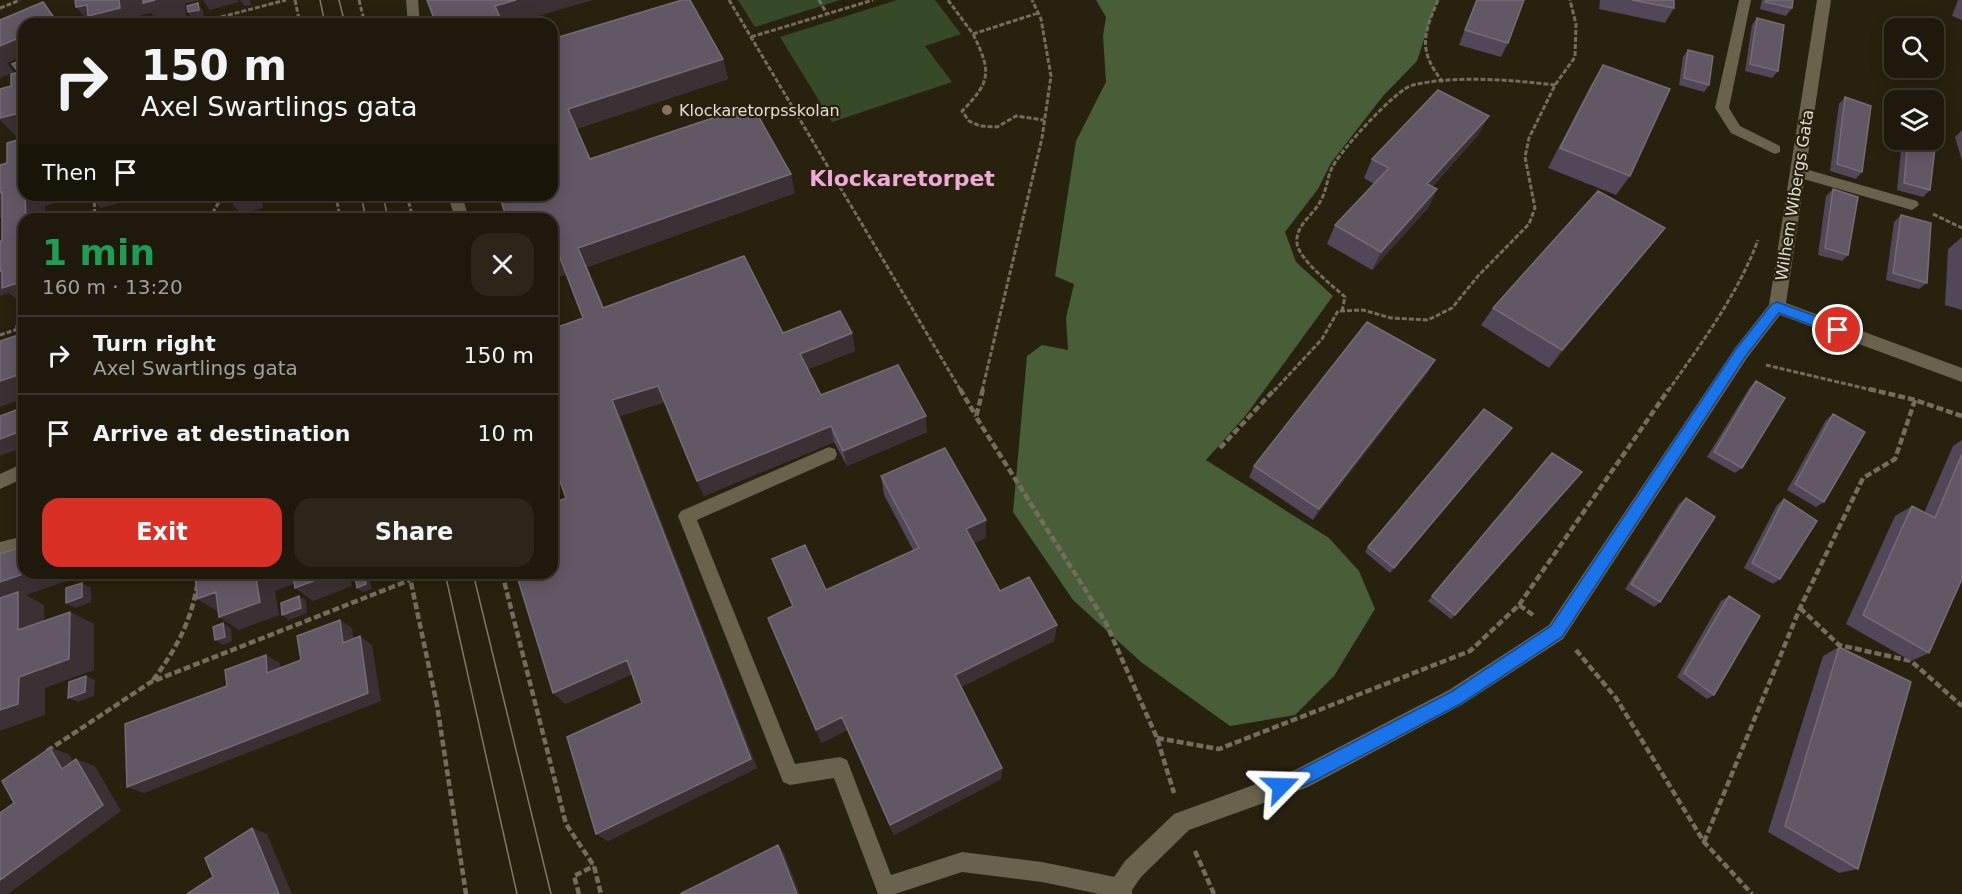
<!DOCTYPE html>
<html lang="en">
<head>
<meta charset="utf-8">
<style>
  body { margin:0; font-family:"DejaVu Sans",sans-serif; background:#2b2618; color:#f1f3f6; height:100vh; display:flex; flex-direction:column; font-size:22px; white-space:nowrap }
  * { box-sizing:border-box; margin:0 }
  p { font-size:20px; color:#a1a09c }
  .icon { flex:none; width:33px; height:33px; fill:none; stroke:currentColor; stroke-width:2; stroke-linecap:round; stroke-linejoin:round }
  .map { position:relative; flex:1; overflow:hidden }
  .sheet { position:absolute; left:18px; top:213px; width:540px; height:366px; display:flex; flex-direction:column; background:#1e190a; border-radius:18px; box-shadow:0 3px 15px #0003,0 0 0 2px #3c382b }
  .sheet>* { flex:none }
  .hud { position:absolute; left:18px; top:18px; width:540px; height:183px; border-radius:18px; box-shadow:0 3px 15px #0003,0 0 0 2px #3c382b; background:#1e190a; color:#f1f3f6; overflow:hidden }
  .tools { position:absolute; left:1884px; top:18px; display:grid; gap:12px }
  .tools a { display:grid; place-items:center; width:60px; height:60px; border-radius:12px; background:#1e190a; box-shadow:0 3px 15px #0003,0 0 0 2px #3c382b; font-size:30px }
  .pin { position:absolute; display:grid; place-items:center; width:51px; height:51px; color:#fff; margin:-26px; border:3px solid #fff; border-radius:50%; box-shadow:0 2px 6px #0007 }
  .me { position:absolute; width:66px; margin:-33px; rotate:68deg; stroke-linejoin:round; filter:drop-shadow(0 0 4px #0008) }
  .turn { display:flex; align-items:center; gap:21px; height:126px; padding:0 24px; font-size:27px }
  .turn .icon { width:78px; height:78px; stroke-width:2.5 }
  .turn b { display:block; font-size:42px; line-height:51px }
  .then { display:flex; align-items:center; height:57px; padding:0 24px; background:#0003; gap:12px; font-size:22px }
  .round { display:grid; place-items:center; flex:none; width:63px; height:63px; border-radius:18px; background:#2b2618 }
  .overview { display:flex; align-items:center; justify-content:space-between; height:102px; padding:0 24px }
  h1 { font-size:36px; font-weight:700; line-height:45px; color:#1e9e55 }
  .primary-button { display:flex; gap:12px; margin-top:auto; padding:12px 24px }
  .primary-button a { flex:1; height:69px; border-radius:18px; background:#d93025; color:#fff; font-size:24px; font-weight:700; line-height:69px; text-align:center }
  .primary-button a+a { background:#2b2618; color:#f1f3f6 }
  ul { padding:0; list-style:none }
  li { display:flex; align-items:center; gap:18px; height:78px; padding:0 24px; border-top:2px solid #3c382b }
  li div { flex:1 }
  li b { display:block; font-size:22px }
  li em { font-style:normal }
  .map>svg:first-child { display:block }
</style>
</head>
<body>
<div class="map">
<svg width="1962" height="894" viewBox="0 0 1962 894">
  <rect width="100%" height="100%" fill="#28210e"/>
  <path fill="#364a29" d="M738,0H840L755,27Z
    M897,0H935L961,34L925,46L952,82L832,122L780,37Z"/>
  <path fill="#475e39" d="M1096,0H1437L1417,61L1383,96L1331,163L1318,189L1285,232L1296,262L1333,296L1246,415L1206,460L1329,538L1359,571L1375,609L1334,676L1295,715L1230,726L1141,662L1073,600L1013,512L1027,356L1042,345L1068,350L1066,318L1074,284L1055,276L1076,141L1106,82L1103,36L1106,17Z"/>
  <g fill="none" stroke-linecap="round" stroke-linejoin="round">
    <path stroke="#736d5d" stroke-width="3" stroke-dasharray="5 2" stroke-linecap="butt" d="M295,0L300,24
      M359,0L365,24
      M729,0L961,391
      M819,0L827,14
      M948,0L973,34L1038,13
      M1438,0C1423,35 1418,51 1443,82
      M0,8L20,0
      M194,24L286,0
      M973,34C991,71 992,81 962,111L969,121L980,126L997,127L1016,116L1044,120
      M751,37L873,0
      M94,195L95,219
      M336,195L340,219
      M407,195L413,219
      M1933,214L1962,228
      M209,219L223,195
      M1342,311L1345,297C1333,286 1298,259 1297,243C1295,225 1314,215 1321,200C1327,190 1327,176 1333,166C1341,150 1397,88 1413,85C1456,75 1512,80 1555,85
      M0,335L24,327
      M1766,365L1876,391
      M982,391L1042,138L1051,76L1041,19L1032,0
      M1274,391L1322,339L1338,311L1363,310L1391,318L1428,320L1452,308L1478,276L1529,224L1535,208L1525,157L1529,138L1555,85L1575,57L1576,24L1570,0
      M1668,391C1701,344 1738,294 1758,240"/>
    <path stroke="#736d5d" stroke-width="4.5" stroke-dasharray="7 3" stroke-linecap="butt" d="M960,389L976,416
      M983,389L976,417L1105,621L1157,738L1174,793
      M1869,389L1915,400L1962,416
      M1220,448L1275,389
      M409,573L437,705L466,894
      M502,573L566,824L594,866L601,894
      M1519,605L1669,389
      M1800,608L1839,645L1911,661L1962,706
      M1576,650L1616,698L1704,842L1752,894
      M153,680C175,651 191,622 197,586
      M1157,738L1219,749L1470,651L1519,605L1533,615
      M47,751L151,682L410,580
      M1704,842L1800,608L1863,478L1895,459L1915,400
      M1195,851L1214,894
      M579,894L574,876L594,866"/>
    <path fill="#6a624d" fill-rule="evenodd" d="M406,0H418L420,24H408Z
      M1739,0H1751L1729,108L1740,126L1780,146V152L1775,154L1731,133L1715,108Z
      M1798,167L1917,201L1919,205L1912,210L1793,176V168Z
      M448,195H462L469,219H455Z
      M829,447L835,449L837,454L835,459L697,520L795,764L840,757L847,760L891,875L962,852L1042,862L1120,878L1127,881L1130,888L1128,894H1099L1042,882L962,872L895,894H878L834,778L790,785L783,782L678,516L681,511Z
      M24,463V478L0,489V474Z
      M24,536V552L0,558V542Z"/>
    <path fill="#6a624d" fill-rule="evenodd" d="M1817,0H1831L1786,303L1962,368V382L1780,315L1747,358L1563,639L1463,704L1308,787L1189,830L1141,877L1132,890V894H1110L1112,880L1125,861L1174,814L1295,770L1449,690L1549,625L1735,348L1769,305Z"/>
    <path stroke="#7e7868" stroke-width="1.5" d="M320,0L325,24
      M339,0L345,24
      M361,195L366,219
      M383,195L388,219
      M445,573L517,894
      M473,573L551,894"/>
  </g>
  <path fill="#524758" d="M1476,0H1524L1508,43L1501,57L1459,45Z
    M1600,0H1674V8L1665,23L1599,9Z
    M1762,0H1793L1792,8L1786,16L1760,9Z
    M1958,0H1962V20L1952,16Z
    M1757,18L1778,71L1772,78L1745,71L1752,25Z
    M552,39L723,59L728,79L576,129L590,159L795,193L587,267L604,307L783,333H852L855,351L808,369L821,395L927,432L847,466L834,442L704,496L665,402L620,416L757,768L608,841L596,834L642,703L632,674L565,704L566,498L561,481L552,485L583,318L566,274L552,279Z
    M1688,50L1709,85L1704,92L1679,85L1683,57Z
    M1603,65L1630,176L1616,195L1548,168L1591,85Z
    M1845,97L1862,172L1856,179L1830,171L1839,104Z
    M1489,116L1478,135L1432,187L1437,189L1428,208L1372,270L1327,244L1335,225L1374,184L1364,178L1372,159Z
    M1962,130V161L1955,137Z
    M1902,140H1934L1930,190L1923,197L1897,190Z
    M1833,189L1848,255L1842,261L1818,255L1826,196Z
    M1901,215L1927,283L1919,289L1886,280L1894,222Z
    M1665,228L1549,368L1481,325L1493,308Z
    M1962,237V310L1945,305L1948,249Z
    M1435,360L1428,372L1313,520L1249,477L1254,466Z
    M1756,381L1742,468L1735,473L1707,457L1750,387Z
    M1833,414L1824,502L1816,507L1787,490L1826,420Z
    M1512,428L1390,573L1365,552L1368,547Z
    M1962,440V579L1929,653L1911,661L1846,624L1895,516L1912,506L1924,513L1953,446Z
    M1552,453L1455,615L1451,619L1428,601Z
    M881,476L986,538L974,543L1000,591L1057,625L1054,641L961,687L1002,768L1001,779L894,835L847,730L821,743L792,606L772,559L826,590L913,550L884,495Z
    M1686,498L1660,602L1654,607L1625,589L1679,504Z
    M1784,499L1780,579L1773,584L1744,568L1777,505Z
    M1729,596L1714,695L1707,699L1677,677L1721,601Z
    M1839,647L1858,869L1839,873L1768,832L1823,656Z"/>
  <path fill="#3b3135" d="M119,0H201L185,4L186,16L159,23L151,13L135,17V24H90L76,7L87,5Z
    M203,0H238V2L210,10Z
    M240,0H250L251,5L245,6Z
    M516,0H593L511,24H503L495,6Z
    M43,2L55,17L61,24H52Z
    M198,3L203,11L204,17L193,20L188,12Z
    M16,39L24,48V56L7,63L14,72L0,78V46Z
    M723,59L728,79L576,129L568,109Z
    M24,66V76H23L16,69Z
    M24,112V136L18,138L0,120V118Z
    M1489,116L1478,135L1417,203L1427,184Z
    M791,174L795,193L587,267L611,325L603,308L578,248Z
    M1437,189L1428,208L1372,270L1381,252Z
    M2,192L23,211L0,218V193Z
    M25,195H83L45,206L46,219H26Z
    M88,195H122L123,202L101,208Z
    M250,195H261L263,208L241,214L230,201Z
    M278,195H301V196L283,201Z
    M1665,228L1650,246L1549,368L1562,350Z
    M559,255L568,274L552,279V258Z
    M0,271H2L24,281V306L9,293L0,296Z
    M852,333L855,351L804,371L800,354Z
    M1435,360L1428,372L1313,520L1319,509Z
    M24,373V398L0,407V381Z
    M658,386L665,402L620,416L757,768L608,841L596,834L751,759L612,400Z
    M926,416L927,432L847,466L843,451Z
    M831,426L834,442L704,496L697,481Z
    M24,430V447L0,456V439Z
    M554,464L565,480L552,485V465Z
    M986,520V538L966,547V529Z
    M26,573H90L26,595L44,605V642L18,630L0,604V582Z
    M268,573H303L310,578L275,591L279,615L239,630L219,617L256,578Z
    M334,573H350L352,586L313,601L295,588Z
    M363,573L369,578L372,589L363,592L357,588Z
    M82,583L91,588V602L75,608L66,603Z
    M216,592L218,612L197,599Z
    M299,596L306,600L307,613L289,620L282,615Z
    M70,612L94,624V670L45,688V715L0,731V710L19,677Z
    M340,620L352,628L356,651L343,643Z
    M223,623L231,628L232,641L223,645L215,640Z
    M1057,625L1054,641L956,689L955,675Z
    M360,636L372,645L381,701L144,793L127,787Z
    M266,655L280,663L281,681L267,673Z
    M627,660L637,672L565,704L553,693Z
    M86,676L95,680L94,696L78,702L68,698Z
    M842,717L847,730L821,743L816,730Z
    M50,748L69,754L80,776L62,769Z
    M76,759L95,766L121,811L8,894H0V880Z
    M1002,768L1001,779L894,835L890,825Z
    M252,828L267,834L292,894H279Z
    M778,845L784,853L800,894H797Z"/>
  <path fill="#615765" stroke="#756c76" stroke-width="1.5" d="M75,0H119L120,8L88,16L87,5L76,7Z
    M143,0H155L143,3Z
    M427,0H516L495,6L503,24H436Z
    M682,0H690L723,59L568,109L590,159L752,105L791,174L578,248L603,308L744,256L783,333L840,311L852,333L800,354L821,395L898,365L926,416L843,451L831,426L697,481L658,386L612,400L751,759L596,834L567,737L642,703L627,660L553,693L516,573H552V504L566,498L554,464L552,465V329L583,318L559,255L552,258V219H507L499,195H552V39Z
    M1477,0H1524L1508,43L1465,30Z
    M1632,0H1674V8Z
    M1766,0H1793L1792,8L1765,2Z
    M43,2L57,22L52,24H24V49H23L16,39L0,46V20Z
    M198,3L199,10L188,12L187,6Z
    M144,18L145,24H135V20Z
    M1757,18L1784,25L1778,71L1750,64Z
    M1688,50L1713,56L1709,85L1684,78Z
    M23,59L24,66L16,69L12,64Z
    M1603,65L1670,89L1630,176L1560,148Z
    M24,71V112L0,118V89L11,86V74Z
    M1438,90L1489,116L1427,184L1437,189L1381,252L1335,225L1389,168L1372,159Z
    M1845,97L1871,106L1862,172L1837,164Z
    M1934,122L1938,123L1930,190L1904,183L1908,140H1934Z
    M24,138V195H25L26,219H24V281L2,288V271H0V241H2V192L0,193V165L7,163V143Z
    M1833,189L1858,197L1848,255L1825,248Z
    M1598,191L1665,228L1562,350L1493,308Z
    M229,195H250L230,201Z
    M1901,215L1931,223L1927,283L1893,273Z
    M1367,322L1435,360L1319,509L1254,466Z
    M24,323V333L17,335L16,326Z
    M24,333V373L0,381V341Z
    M1756,381L1785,398L1742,468L1714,452Z
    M24,407V430L0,439V416Z
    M1484,409L1512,428L1394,568L1368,547Z
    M1833,414L1865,432L1824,502L1795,484Z
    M945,448L986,520L966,529L1000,591L1029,577L1057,625L955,675L1002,768L890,825L842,717L816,730L768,618L793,606L772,559L805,545L826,590L919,548L881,476Z
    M1552,453L1582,472L1455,615L1432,596Z
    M1962,454V579L1929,653L1863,615L1912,506L1935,518Z
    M1686,498L1715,517L1660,602L1631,584Z
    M1784,499L1817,521L1780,579L1752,563Z
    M24,546V573H26L0,582V554Z
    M195,573H268L256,578L260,602L219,617L216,592L197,599Z
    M293,573H334L295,588Z
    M363,573L366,584L357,588L355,576Z
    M82,583V597L66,603V588Z
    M18,592V630L70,612L69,659L19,677L18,704L0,710V598Z
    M299,596L301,608L282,615L281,603Z
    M1729,596L1760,616L1714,695L1684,673Z
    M340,620L343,643L360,636L368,693L127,787L125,724L227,686L225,670L266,655L267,673L301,660L297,636Z
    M223,623L225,637L215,640L213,627Z
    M1839,647L1911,682L1858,869L1785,826Z
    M86,676L85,692L68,698L69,682Z
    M50,748L62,769L76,759L103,805L0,880V813L14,803L2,781Z
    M252,828L279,894H187L213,877L205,858Z
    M778,845L797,894H680Z"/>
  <path fill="#1a73e8" stroke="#114b97" stroke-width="1.5" d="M1777,302L1843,326L1845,330L1838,335L1779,313L1745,357L1562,637L1462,703L1306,785L1281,794L1275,792L1272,786L1275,780L1296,772L1451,692L1551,626L1736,349L1772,304Z"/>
  <circle fill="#8d6e63" stroke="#28210e" stroke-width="2" cx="667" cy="110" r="6"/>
  <g text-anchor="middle" stroke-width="4.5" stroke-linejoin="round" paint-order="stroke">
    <g font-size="16" fill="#e1ddd1" stroke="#28210e" text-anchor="start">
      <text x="679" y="116">Klockaretorpsskolan</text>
    </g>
    <g font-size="16" fill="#e1ddd1" stroke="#28210e">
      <text transform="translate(1794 195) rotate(-81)" y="6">Wilhem Wibergs Gata</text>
    </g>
    <g font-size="22" font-weight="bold" fill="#f0aad8" stroke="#28210e">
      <text x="902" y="186">Klockaretorpet</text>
    </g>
  </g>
</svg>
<div class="tools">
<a><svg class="icon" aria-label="search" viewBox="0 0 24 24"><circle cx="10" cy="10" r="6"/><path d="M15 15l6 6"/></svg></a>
<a><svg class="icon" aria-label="layers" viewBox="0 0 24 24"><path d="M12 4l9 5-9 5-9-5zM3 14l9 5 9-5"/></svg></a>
</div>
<div class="pin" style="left:1838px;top:330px;background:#d93025"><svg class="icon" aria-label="arrive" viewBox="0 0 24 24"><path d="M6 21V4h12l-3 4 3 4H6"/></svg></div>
<svg class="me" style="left:1281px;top:786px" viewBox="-20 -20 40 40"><path d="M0-17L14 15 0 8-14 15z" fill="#1a73e8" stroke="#fff" stroke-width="4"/></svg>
<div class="hud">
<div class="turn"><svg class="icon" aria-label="right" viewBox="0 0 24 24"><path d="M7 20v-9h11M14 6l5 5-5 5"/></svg><div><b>150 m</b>Axel Swartlings gata</div></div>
<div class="then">Then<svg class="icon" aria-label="arrive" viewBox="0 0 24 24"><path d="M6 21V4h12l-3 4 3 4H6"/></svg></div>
</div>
<section class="sheet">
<div class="overview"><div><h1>1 min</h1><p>160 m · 13:20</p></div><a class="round"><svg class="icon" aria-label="close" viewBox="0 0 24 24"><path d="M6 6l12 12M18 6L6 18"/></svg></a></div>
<ul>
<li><svg class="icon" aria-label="right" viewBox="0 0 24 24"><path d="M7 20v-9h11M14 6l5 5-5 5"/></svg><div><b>Turn right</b><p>Axel Swartlings gata</p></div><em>150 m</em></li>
<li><svg class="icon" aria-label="arrive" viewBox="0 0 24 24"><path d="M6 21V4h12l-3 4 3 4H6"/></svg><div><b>Arrive at destination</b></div><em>10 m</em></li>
</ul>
<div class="primary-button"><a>Exit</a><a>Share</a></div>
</section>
</div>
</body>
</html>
